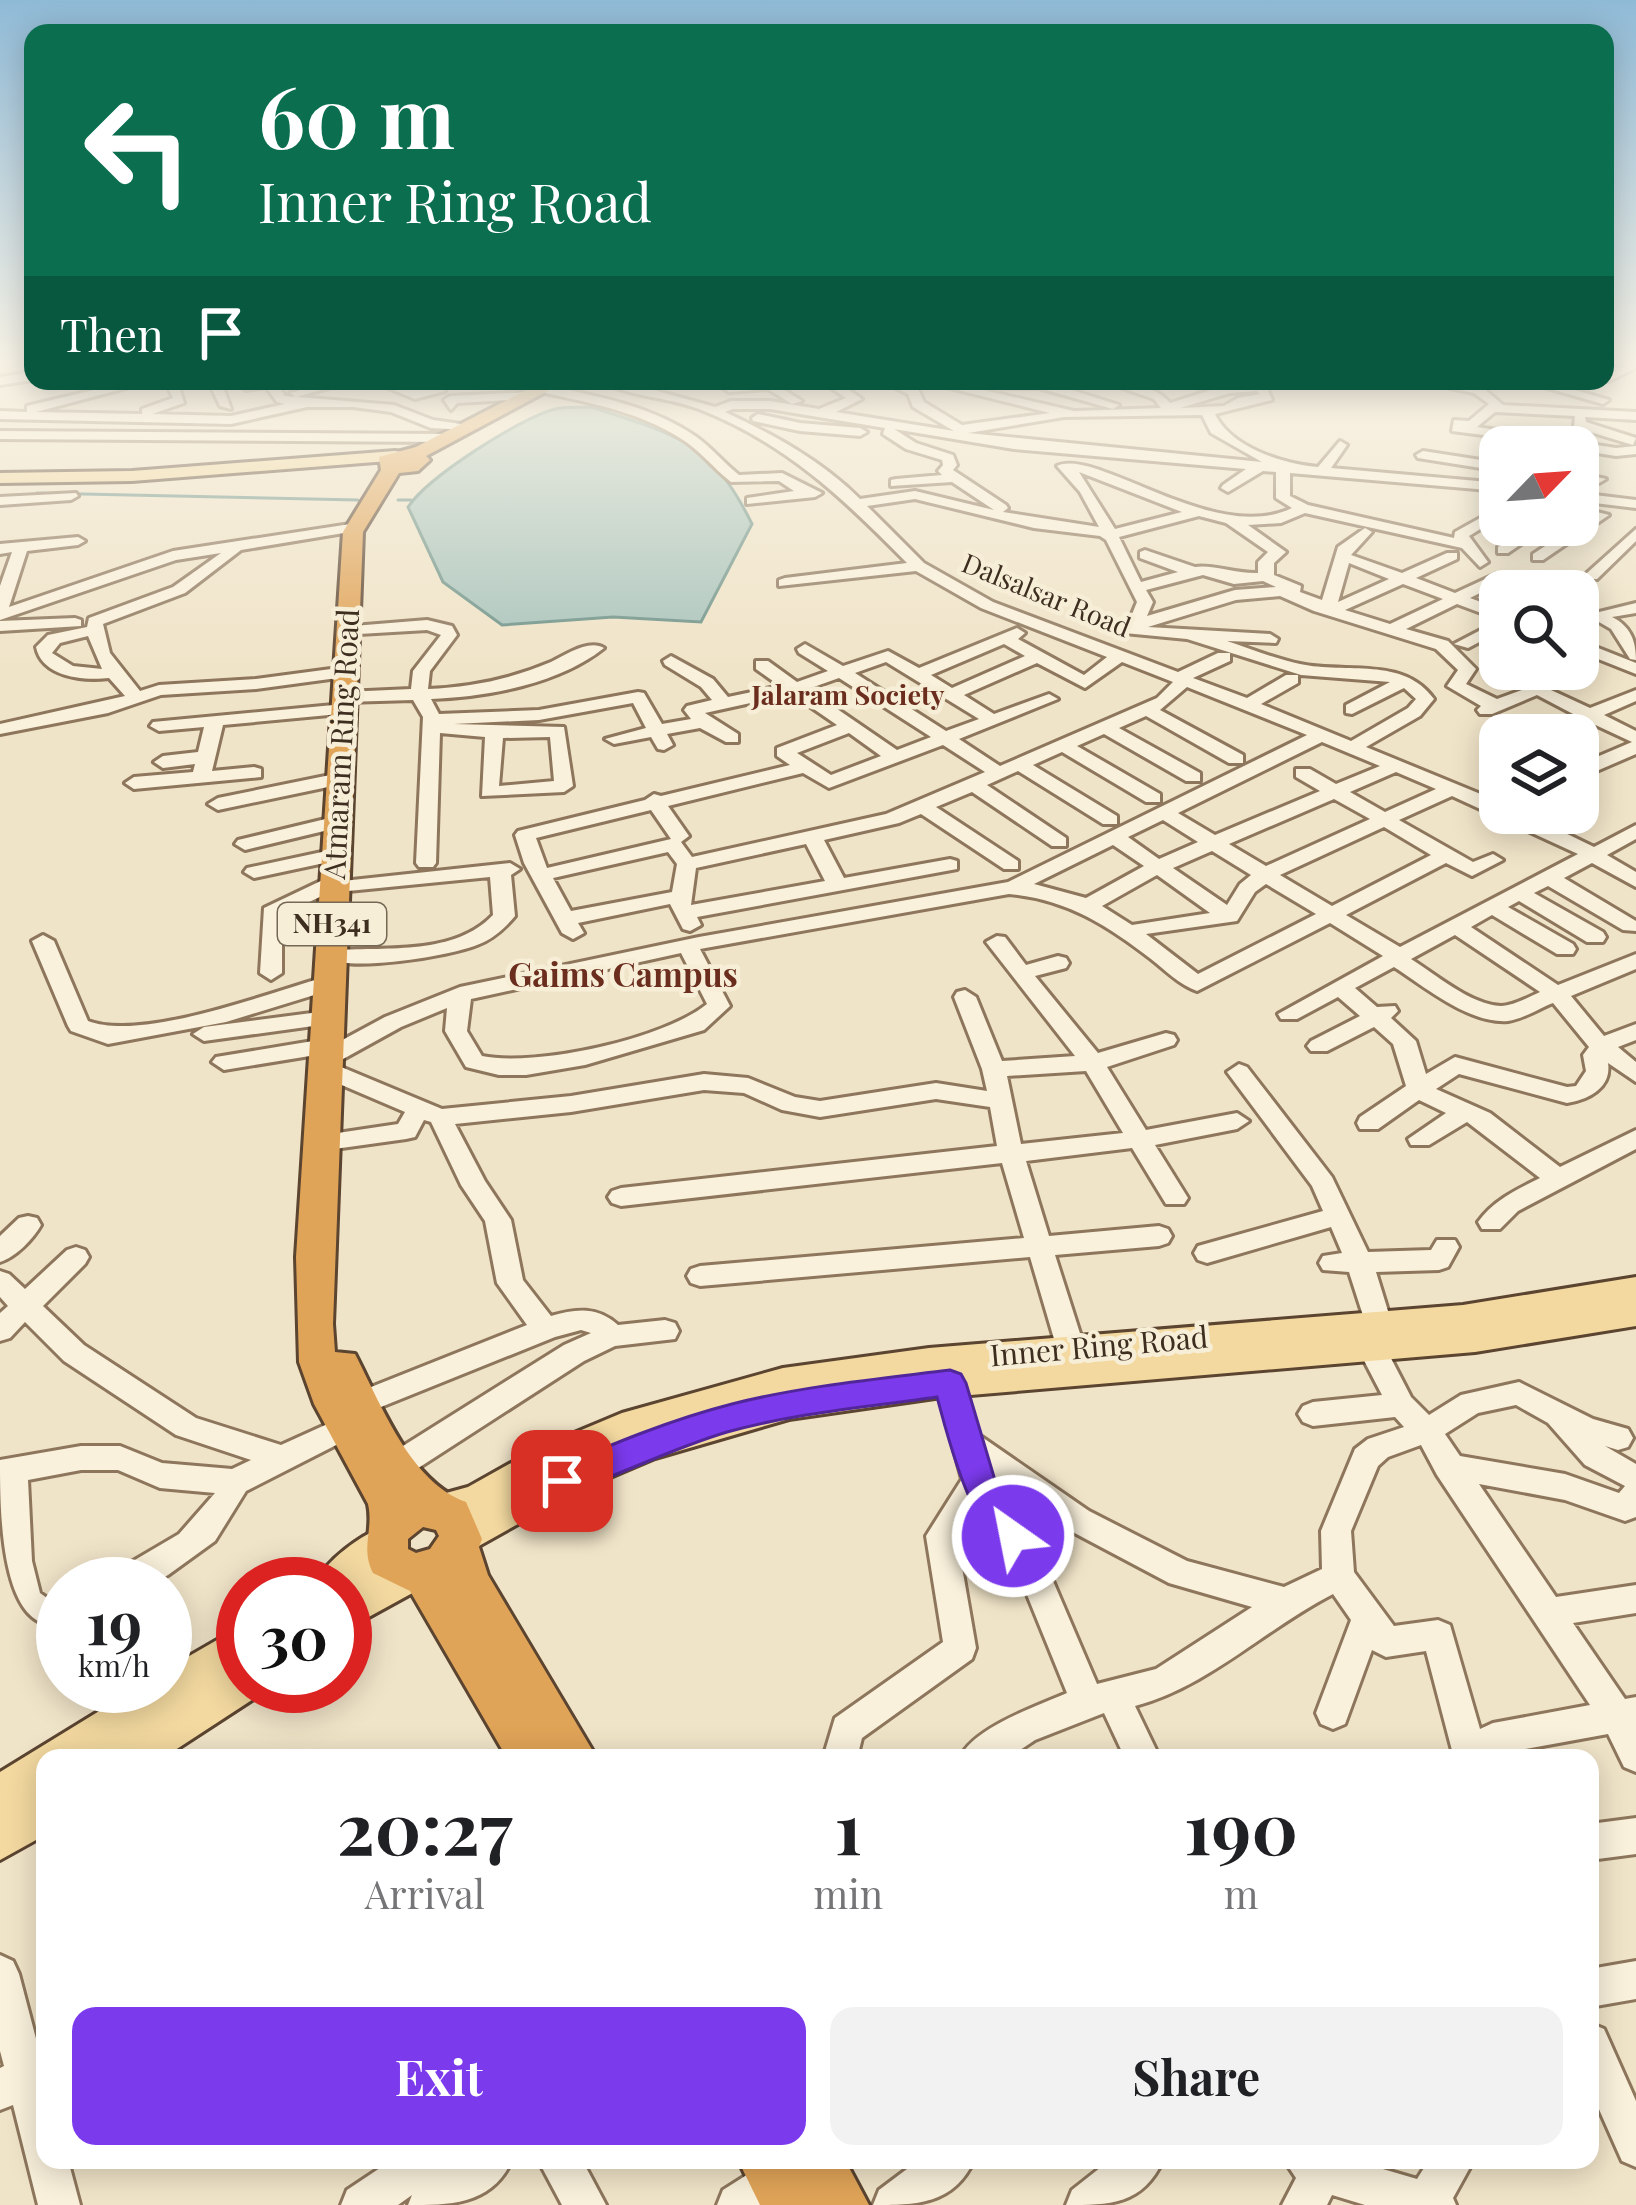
<!DOCTYPE html>
<html lang="en">
<head>
<meta charset="utf-8">
<style>
  body { margin:0; font-family:"Playfair Display",serif; background:#f2f2f2; color:#202124; height:100vh; display:flex; flex-direction:column; font-size:45px; white-space:nowrap }
  * { box-sizing:border-box; margin:0 }
  p { font-size:39px; color:#757577 }
  .icon { flex:none; width:66px; height:66px; fill:none; stroke:currentColor; stroke-width:2; stroke-linecap:round; stroke-linejoin:round }
  .map { position:relative; flex:1; overflow:hidden }
  .sheet { position:absolute; left:36px; top:1749px; width:1563px; height:420px; display:flex; flex-direction:column; background:#fff; border-radius:24px; box-shadow:0 6px 30px #0003 }
  .sheet>* { flex:none }
  .guide { position:absolute; left:24px; top:24px; width:1590px; height:366px; border-radius:24px; box-shadow:0 6px 30px #0003; background:#0b6e4f; color:#fff; overflow:hidden }
  .needle { width:78px; rotate:65deg }
  .fabs { position:absolute; left:1479px; top:426px; display:grid; gap:24px }
  .fabs a { display:grid; place-items:center; width:120px; height:120px; border-radius:24px; background:#fff; box-shadow:0 6px 30px #0003; font-size:60px }
  .speed { position:absolute; left:36px; top:1557px; display:flex; gap:24px; font-size:60px; font-weight:700; text-align:center }
  .speed>* { display:grid; place-content:center; width:156px; height:156px; border-radius:50%; background:#fff; box-shadow:0 6px 30px #0003; line-height:1 }
  .speed small { font-size:30px; font-weight:400 }
  .speed .limit { border:18px solid #d22; background:#fff; color:#111 }
  .pin { position:absolute; display:grid; place-items:center; width:102px; height:102px; color:#fff; margin:-51px; border-radius:24px; box-shadow:0 6px 18px #0006 }
  .me { position:absolute; width:132px; margin:-66px; rotate:327deg; stroke-linejoin:round; filter:drop-shadow(0 0 9px #0008) }
  .turn { display:flex; align-items:center; gap:42px; height:252px; padding:0 36px; font-size:54px }
  .turn .icon { width:156px; height:156px; stroke-width:2.5 }
  .turn b { display:block; font-size:84px; line-height:102px }
  .then { display:flex; align-items:center; height:114px; padding:0 36px; background:#0003; gap:24px; font-size:45px }
  .eta { display:flex; justify-content:space-evenly; align-items:center; height:204px; text-align:center }
  .eta b { font-size:72px; font-weight:700; line-height:84px }
  .primary-button { display:flex; gap:24px; margin-top:auto; padding:24px 36px }
  .primary-button a { flex:1; height:138px; border-radius:24px; background:#7c3aed; color:#fff; font-size:48px; font-weight:700; line-height:138px; text-align:center }
  .primary-button a+a { background:#f2f2f2; color:#202124 }
  .map>svg:first-child { display:block }
</style>
</head>
<body>
<div class="map">
<svg width="1636" height="2205" viewBox="0 0 1636 2205">
  <rect width="100%" height="100%" fill="#f0e4c8"/>
  <path fill="#a9c4bc" stroke="#6f938a" stroke-width="3" d="M592,407C677,436 710,439 752,524L701,622L613,617L502,625L443,582L408,507C428,477 520,418 555,409C566,406 581,408 592,407Z"/>
  <g fill="none" stroke-linecap="round" stroke-linejoin="round">
    <path stroke="#6f938a" stroke-width="3" d="M37,493L358,500
      M398,500H411"/>
    <g stroke="#8d765c" stroke-width="6">
      <path id="minor" d="M1629,362H1636V368L1609,381H1602L1605,373Z
        M33,372V380L0,385V377Z
        M131,381H152L36,412L142,414V409L173,398L165,381H177L184,403L152,414L231,416L285,404L277,402L266,387L246,390L240,386L242,383L288,381L278,385L285,396L394,405L433,420L475,426L468,430L431,428L391,412L353,407H307L231,424L0,419V411L27,412V406Z
        M332,381L346,383L296,397L290,393Z
        M372,381C391,381 409,392 427,389L416,381H431L445,391L415,399Z
        M601,381H621L715,407L731,401H770L819,409L846,398L821,381H836L862,399L836,412L954,431L913,407L908,394L882,381H897L918,389L924,402L962,425L1050,413L922,381H944L1074,411L1161,408L1154,399L1102,381C1124,381 1155,385 1170,403L1211,390L1165,381L1226,386L1269,381L1266,386L1272,400L1215,414C1231,448 1284,464 1318,467L1340,441L1347,445L1331,468L1500,483V491L1290,473V496L1308,505L1454,538L1455,532L1500,507V517L1469,536L1488,562L1480,567L1462,548L1305,513L1281,523L1248,525L1286,552L1274,563V575L1301,586L1300,592L1322,600L1338,547L1365,528L1372,532L1351,555L1402,573L1447,553H1457V559L1416,578L1455,593L1496,574H1506V580L1470,598L1500,609V620L1457,604L1406,629L1448,641L1476,669L1466,684L1497,699L1538,684L1590,708L1636,690V701L1604,715L1636,731V754L1585,776L1578,778V765L1632,742L1589,722L1558,735H1534L1575,715L1537,695L1492,714H1480L1477,710L1481,706L1447,686L1458,670L1436,649L1314,611L1280,596L1236,600L1148,627L1270,634L1278,639L1276,643L1227,641C1251,649 1276,659 1300,664C1346,674 1403,656 1434,699L1420,716L1366,747L1500,802V813H1524L1594,847L1636,825V839L1607,855L1636,872V887L1592,863L1564,878L1636,921V931L1623,930L1548,886L1534,893L1603,932L1606,937L1603,942H1587L1519,901L1508,907L1573,944L1576,949L1573,954H1557L1492,915L1471,927L1558,985L1636,954V969L1571,996L1604,1036L1636,1024V1040L1618,1047L1636,1062V1082L1608,1063C1612,1088 1588,1100 1567,1103L1459,1074L1436,1089L1490,1113L1560,1167L1636,1130V1149L1518,1211L1500,1229H1482L1478,1222C1494,1200 1516,1190 1540,1178L1467,1122L1429,1145H1411L1408,1139L1446,1113L1419,1100L1378,1129H1360L1357,1123L1360,1117L1406,1086L1393,1044L1374,1027L1327,1051H1311L1307,1046L1311,1041L1360,1016L1338,997L1297,1019H1281L1278,1014L1383,956L1330,923L1197,991C1180,985 1165,970 1151,959C1107,925 1066,899 1009,894L700,949L730,1006L704,1030L585,1065L526,1075H499L466,1067L445,1031L447,1008L401,1027L334,1064L442,1109L571,1096L704,1074L748,1078L795,1097L820,1101L936,1083L987,1091L982,1069L954,997L957,992L965,990L976,997L1002,1061L1075,1056L986,942L997,936L1005,937L1026,965L1058,956L1066,958L1069,963L1066,968L1035,976L1098,1053L1166,1033L1174,1035L1177,1040L1174,1045L1107,1067L1146,1130L1237,1113L1249,1121L1237,1129L1155,1145L1188,1198L1184,1204H1166L1132,1148L1026,1161L1049,1236L1159,1226L1168,1229L1172,1236L1168,1243L1159,1246L1055,1255L1085,1349L1081,1357L1071,1360L1061,1357L1057,1349L1030,1257L700,1286L691,1283L687,1276L691,1269L700,1266L1024,1238L1002,1163L621,1206L612,1203L608,1197L612,1191L621,1188L997,1146L990,1107L936,1099L820,1117L782,1110L744,1093L704,1090L571,1112L455,1124L485,1181L511,1220L523,1280L551,1316C576,1309 597,1306 618,1325L665,1320L675,1323L679,1331L675,1339L615,1346L584,1361L409,1474L398,1477L387,1474L383,1465L387,1456L564,1345L591,1333L581,1330L555,1337L371,1411L361,1415L351,1411L347,1403L351,1395L527,1325L497,1283L485,1221L461,1185L431,1122L424,1120L415,1137L406,1139L320,1151L311,1149L308,1143L311,1137L398,1124L405,1112L316,1074L312,1069L316,1055L224,1070L212,1062L216,1057L325,1039L335,1044L385,1017L460,987L699,937L1008,882L1307,735L1187,687L1160,710L1243,755V763H1229L1146,716L1119,728L1200,773V781H1186L1104,734L1077,746L1160,794V802H1146L1062,752L1033,765L1117,816V824H1103L1018,771L987,785L1066,838V846H1052L972,792L936,807L1018,861V869H1004L921,814L899,823L824,840L844,878L950,859L957,861V869L697,917L701,925L690,931L683,929L670,904L578,923L584,933L573,939L562,933L524,863L515,835L518,831L645,800L654,794L661,796L790,765L777,756V748L837,725L792,694L705,713L738,734V742H726L700,728L667,734L673,745L664,750L658,749L651,737L614,744L605,739L646,728L633,703L539,720L454,724L564,727L573,786L564,792L482,796L485,737L440,733L436,863L433,867H419L416,863L423,717L413,700L345,702L336,697L345,692L411,689L413,671L441,635L427,630L359,634L353,632V626L427,620L452,626L457,635L430,671L428,689C472,687 511,679 551,662C567,654 589,639 604,648C559,684 487,697 431,699L439,714L539,710L638,692L644,693L662,724L691,719L684,710L687,706L712,700L701,687L665,665L663,661L671,656L713,679L728,697L780,686L756,669V661H768L797,682L828,671L799,653L797,649L805,644L843,666L888,651L919,668L1017,628L1025,633L1018,639L1084,675L1107,657L981,608L916,571L779,586V580L785,578L907,563C843,498 786,443 699,409C668,397 630,397 601,381ZM1257,391L1260,394L1238,398L1224,406L1180,408L1230,393ZM733,409H770L885,428L883,434L906,449L942,460L943,465L938,471L942,475L896,479L891,480V486L952,482L994,510L915,491L860,499C821,460 774,435 725,412ZM1202,415L1211,433L1262,462L968,433L1064,417ZM894,429L1014,449L1246,469L1223,485L1221,488L1228,492L1263,471L1276,472V498L1292,508C1215,546 1096,447 1057,466L1080,492L1099,527L1003,512L1008,508L1006,505L953,470L957,465L953,455L916,443ZM1079,472L1182,512L1115,529ZM915,499L1034,528L1100,536L1106,540L1137,602L1130,619L1114,626V632L1187,639L1301,675L1390,682L1346,705V713L1352,714L1404,688L1416,699L1408,708L1351,741L1261,704L1298,683V675H1286L1247,698L1193,678L1230,661V653H1218L1178,672L993,602L924,563L867,506ZM1199,516L1226,523L1268,552L1258,562V573C1236,574 1212,564 1195,567L1145,550L1140,552V558L1178,572L1141,582L1119,537ZM1349,563L1389,579L1338,602ZM1203,575L1234,584L1263,581L1276,587L1235,590L1147,616L1153,602L1146,590ZM1403,584L1443,599L1390,624L1345,610ZM1004,644L1025,656L952,688L931,675ZM886,662L979,719L946,731L855,673ZM1122,662L1173,682L1157,698L1000,766L959,739L1058,699L1049,694L994,714L964,695L1037,663L1085,688ZM839,678L931,737L897,750L808,689ZM849,733L881,756L831,775L797,753ZM550,737L554,781L499,786L503,738ZM1322,742L1380,766L1336,784L1310,769H1296V777L1320,791L1215,835L1178,813ZM943,745L985,772L886,814L692,857L681,842L689,836L668,806L803,773L829,788ZM1396,772L1436,789L1385,812L1350,792ZM1452,796L1578,854L1400,947L1346,915L1446,863L1472,876L1503,860L1493,854L1473,862L1399,820ZM1334,799L1370,819L1266,866L1229,844ZM651,810L671,839L547,868L536,838ZM1163,820L1198,842L1159,859L1128,837ZM1384,827L1431,855L1332,906L1280,875ZM806,844L825,881L691,905L696,868ZM1113,845L1144,866L1086,898L1034,884ZM1212,851L1251,875L1240,884L1227,905L1173,868ZM668,852L677,864L672,892L571,911L553,878ZM1157,875L1210,913L1132,925L1102,906ZM1266,884L1316,914L1198,974L1146,934L1237,921L1255,892ZM1455,935L1540,992C1529,997 1513,1006 1501,1006C1471,1005 1435,974 1411,959ZM681,953L707,1004C664,1039 537,1067 482,1056L467,1031L471,999ZM1394,967C1425,987 1469,1024 1508,1021C1523,1019 1540,1008 1553,1003L1589,1047L1583,1055L1586,1071L1576,1086L1567,1087L1455,1057L1426,1074L1416,1041L1391,1018L1398,1011L1395,1006L1377,1007L1355,988ZM1086,1071L1123,1133L1021,1144L1007,1076Z
        M676,381H770L802,401L792,404L768,389L729,392L723,388L727,385H682Z
        M999,381H1043L1119,405L1113,409L1039,388H1002L996,384Z
        M1418,381L1482,387L1503,405L1636,412V420L1585,417L1586,422L1636,438L1633,445L1574,427L1575,416L1495,412L1477,427L1616,448L1636,446V454L1616,456L1578,450V447L1452,431L1454,420L1469,421L1489,404L1474,393Z
        M1523,381H1544L1609,400L1603,404Z
        M217,383L223,387L231,409L220,406L211,387Z
        M549,386C598,396 653,407 695,436C711,447 724,463 739,475L782,473L822,493L815,497L747,504V498L794,491L779,481L731,482C713,468 700,450 680,438C639,412 591,403 545,393V387Z
        M531,392L533,395L527,399L457,403L451,410L444,400L450,396Z
        M758,414L800,423L860,428L867,432L860,436L800,431L753,421L752,418Z
        M0,431L448,434L455,438L448,442L0,439Z
        M1423,451L1500,463V471L1418,458L1416,455Z
        M1578,473L1606,479L1599,483L1578,481Z
        M76,493L78,496L71,500L0,505V497Z
        M1578,493L1636,500V508L1578,501Z
        M1597,512L1609,515L1543,560H1533V554Z
        M357,523L364,527L362,530L241,550L185,593L103,624L110,653L140,691L159,685L256,679L346,667L352,668V676L256,689L161,695L108,713L0,734V724L125,696L109,678C83,681 42,677 36,647L48,635L87,627L89,618L173,587L221,553L176,560L0,620V586L12,552L0,554V544L78,537L85,541L78,545L27,551L9,607L173,551ZM88,636L102,669L73,666L52,653L60,643Z
        M1532,525H1549L1508,553H1498V547Z
        M1636,529V541L1597,579H1587V573Z
        M1636,603V613L1612,617C1630,626 1636,640 1636,660L1630,659L1611,629L1587,615Z
        M75,618L81,620V626L0,631V621Z
        M1500,620V631L1468,648L1454,644Z
        M1578,640L1636,663V674L1578,651Z
        M344,704L353,709L350,713L223,725L212,771L254,767L261,769V777L134,789L125,783L134,777L193,772L195,764L163,768L154,762L163,756L198,752L204,727L159,731L150,726L153,722Z
        M340,773L349,779L347,783L218,810L208,804L218,798Z
        M338,816L348,822L345,826L245,850L235,844L238,840Z
        M336,849L346,855L343,859L254,878L244,872L247,868Z
        M510,863L520,869L511,875L515,916C504,929 493,939 477,945C450,956 347,973 326,957L337,950C388,947 455,955 493,915L490,877L328,893L282,915V973L271,980L260,973L264,908L327,878L334,876L343,881Z
        M43,935L54,941L88,1021C144,1042 270,992 329,976L340,983L337,988L226,1022L108,1044L71,1031L68,1026L32,941Z
        M327,1011L338,1018L335,1023L204,1041L193,1034L204,1027Z
        M1239,1064L1247,1067L1332,1177L1368,1252L1431,1250L1437,1240H1455L1459,1247L1448,1267L1439,1270L1376,1272L1392,1324L1388,1331L1378,1335L1368,1331L1349,1272L1323,1270L1319,1263L1323,1256L1342,1253L1331,1227L1207,1263L1198,1260L1194,1253L1198,1246L1323,1211L1312,1186L1227,1072Z
        M28,1216L37,1218L41,1225C33,1239 16,1257 0,1262V1236L19,1218Z
        M76,1247L85,1250L89,1257L85,1264L43,1306L84,1345L196,1418L281,1445L334,1421L344,1425L349,1433L344,1441L246,1491L215,1541L168,1575L152,1584H106L111,1574L179,1534L215,1493L160,1488L118,1470H81L28,1480L32,1561L40,1593L47,1598L63,1596V1624C0,1637 0,1511 0,1460L81,1446H120L162,1463L232,1469L251,1460L176,1435L64,1361L25,1322L10,1338L0,1341V1313L8,1306L0,1297V1271L9,1274L25,1289L67,1250Z
        M1371,1336L1381,1339L1411,1397L1429,1415L1461,1395L1519,1382L1593,1419L1628,1429L1633,1438L1628,1447L1618,1450L1605,1446L1636,1464V1517L1625,1521L1565,1500L1479,1484L1556,1597L1636,1585V1613L1573,1623L1625,1699L1636,1697V1772L1624,1767L1608,1734L1493,1755L1487,1753L1488,1758H1454L1426,1651L1386,1657L1372,1650L1345,1724L1333,1729L1321,1724L1316,1713L1351,1620L1333,1594C1266,1628 1208,1687 1135,1706L1160,1758H1125L1104,1713L1035,1740L1008,1758H960C973,1728 1037,1706 1067,1693L1017,1570L978,1507L957,1538L976,1648L972,1659L862,1738L857,1758H823L835,1718L943,1642L926,1536L962,1479L936,1383L940,1375L950,1372L960,1375L979,1435L1089,1511L1187,1561L1284,1587L1322,1569L1321,1531L1355,1449L1368,1439L1404,1427L1395,1417L1313,1426L1303,1422L1298,1414L1303,1406L1313,1402L1382,1395L1357,1347L1361,1339ZM1516,1405L1548,1423L1585,1465L1625,1486L1619,1493L1565,1474L1460,1456L1445,1434L1478,1413ZM1421,1445L1437,1475L1590,1705L1493,1723L1480,1729L1450,1625L1438,1620L1394,1626L1354,1572L1351,1531L1378,1466L1388,1457ZM991,1475L1067,1529L1169,1583L1252,1607L1156,1669L1097,1684L1041,1553Z
        M1636,1818V1854L1590,1860V1824Z
        M0,1955L13,1961L19,1974L45,2073V2160H68L80,2205H38L13,2105L0,2110V2068L4,2066L0,2051Z
        M1636,1961V1999L1590,2007V1969Z
        M1590,2023L1604,2029L1636,2101V2167L1622,2161L1590,2089Z
        M392,2160H449L445,2168L456,2160H512C492,2205 450,2205 408,2205L412,2195L398,2205H341L347,2190Z
        M538,2160H582L606,2205H562Z
        M919,2160H974C954,2205 915,2205 873,2205L879,2190Z
        M1110,2160H1163C1143,2205 1109,2205 1066,2205L1072,2190Z
        M1284,2160H1352L1417,2179L1429,2160H1474L1453,2198L1456,2205H1365L1332,2195L1327,2205H1282L1296,2178Z
        M764,2164L779,2170L785,2185L772,2205H717L723,2190Z"/>
    </g>
    <g stroke="#5b4430" stroke-width="6">
      <path id="major" d="M395,451L401,452V460L132,481L0,483V473L132,471Z
        M1636,1277V1326L1475,1352L935,1398L789,1419L655,1458L575,1492L461,1556L447,1551L442,1539L456,1522L442,1526L428,1522L423,1510L428,1498L468,1487L536,1449L622,1413L783,1368L929,1348L1463,1305Z
        M385,1526L399,1531L404,1543L389,1563L413,1556L427,1561L433,1573L427,1585L345,1630V1584H315C326,1560 361,1535 385,1526Z
        M243,1625V1686H262L258,1696L163,1758H45V1835L0,1860V1772L140,1686H165V1670Z"/>
    </g>
    <g stroke="#5b4430" stroke-width="6">
      <path id="highway" d="M544,381H566L426,456L430,460L418,471L399,473L363,532L333,1324L335,1352L355,1354C381,1404 410,1482 466,1502L482,1539L479,1547L488,1575L597,1758H507L410,1591L373,1573C360,1547 374,1530 368,1504L314,1404L299,1362L296,1257L343,532L381,470L379,457L416,447ZM423,1527L436,1530L439,1536L430,1549L416,1553L408,1549V1539Z
        M738,2160H845L869,2205H760Z"/>
    </g>
    <use href="#minor" fill="#faf1dc" fill-rule="evenodd"/>
    <use href="#major" fill="#f3d9a0" fill-rule="evenodd"/>
    <use href="#highway" fill="#e0a458" fill-rule="evenodd"/>
  </g>
  <linearGradient id="sky" x2="0" y2="1"><stop stop-color="#8fbad6"/><stop offset="0.54" stop-color="#f8f3e6"/><stop offset="1" stop-color="#f8f3e6" stop-opacity="0"/></linearGradient>
  <rect width="1636" height="670" fill="url(#sky)"/>
  <path fill="#7c3aed" stroke="#51269a" stroke-width="3" d="M950,1370L961,1374L966,1383L994,1477L1030,1536L1025,1546C977,1564 947,1432 937,1397C867,1407 795,1413 727,1432C670,1449 618,1476 562,1495L550,1491L545,1481L550,1471C610,1445 669,1420 732,1404C803,1386 877,1379 950,1370Z"/>
  <g text-anchor="middle" stroke-width="9" stroke-linejoin="round" paint-order="stroke">
    <g font-size="27" fill="#3d2e20" stroke="#f7eed8">
      <text transform="translate(1046 596) rotate(22)" y="9">Dalsalsar Road</text>
    </g>
    <g font-size="27" font-weight="bold" fill="#6b2e1e" stroke="#f7eed8">
      <text x="848" y="705">Jalaram Society</text>
    </g>
    <rect fill="#f7eed8" stroke="#756857" stroke-width="3" x="278" y="903" width="108" height="42" rx="9"/>
    <g font-size="27" font-weight="bold" fill="#3d2e20">
      <text x="332" y="933">NH341</text>
    </g>
    <g font-size="30" fill="#3d2e20" stroke="#f7eed8">
      <text transform="translate(342 744) rotate(-87)" y="10">Atmaram Ring Road</text>
      <text transform="translate(1099 1347) rotate(-5)" y="10">Inner Ring Road</text>
    </g>
    <g font-size="33" font-weight="bold" fill="#6b2e1e" stroke="#f7eed8">
      <text x="623" y="987">Gaims Campus</text>
    </g>
  </g>
</svg>
<div class="fabs">
<a><svg class="needle" viewBox="-14 -14 28 28"><path d="M0-13l5 13h-10z" fill="#e53935"/><path d="M0 13l5-13h-10z" fill="#757577"/></svg></a>
<a><svg class="icon" aria-label="search" viewBox="0 0 24 24"><circle cx="10" cy="10" r="6"/><path d="M15 15l6 6"/></svg></a>
<a><svg class="icon" aria-label="layers" viewBox="0 0 24 24"><path d="M12 4l9 5-9 5-9-5zM3 14l9 5 9-5"/></svg></a>
</div>
<div class="speed"><div>19<small>km/h</small></div><div class="limit">30</div></div>
<div class="pin" style="left:562px;top:1481px;background:#d93025"><svg class="icon" aria-label="arrive" viewBox="0 0 24 24"><path d="M6 21V4h12l-3 4 3 4H6"/></svg></div>
<svg class="me" style="left:1013px;top:1536px" viewBox="-20 -20 40 40"><circle r="17" fill="#7c3aed" stroke="#fff" stroke-width="3"/><path d="M0-11L8 9 0 5-8 9z" fill="#fff"/></svg>
<div class="guide">
<div class="turn"><svg class="icon" aria-label="left" viewBox="0 0 24 24"><path d="M17 20v-9H6M10 6l-5 5 5 5"/></svg><div><b>60 m</b>Inner Ring Road</div></div>
<div class="then">Then<svg class="icon" aria-label="arrive" viewBox="0 0 24 24"><path d="M6 21V4h12l-3 4 3 4H6"/></svg></div>
</div>
<section class="sheet">
<div class="eta">
<div><b>20:27</b><p>Arrival</p></div>
<div><b>1</b><p>min</p></div>
<div><b>190</b><p>m</p></div>
</div>
<div class="primary-button"><a>Exit</a><a>Share</a></div>
</section>
</div>
</body>
</html>
